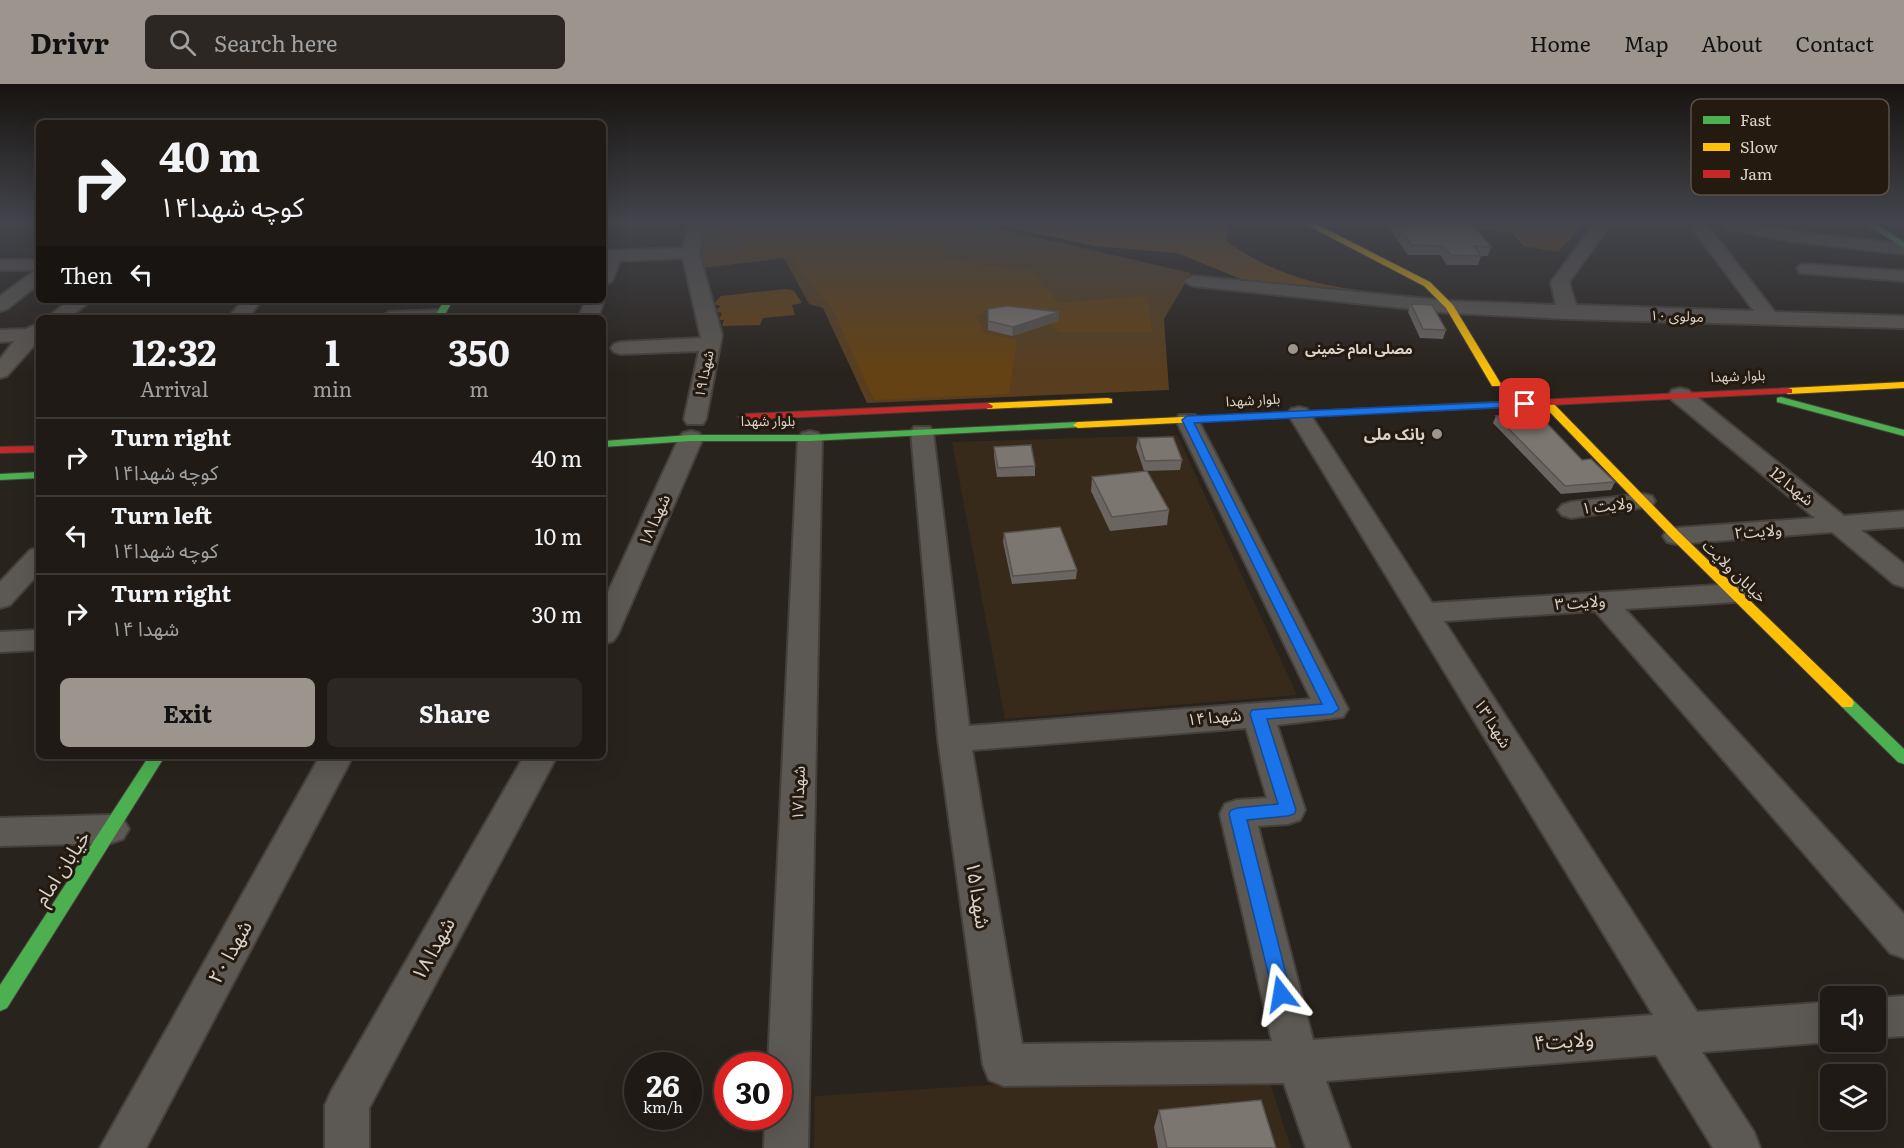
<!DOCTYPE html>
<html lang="en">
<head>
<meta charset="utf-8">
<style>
  body { margin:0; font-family:Literata,"Noto Sans Arabic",serif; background:#2c2723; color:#f1f3f6; height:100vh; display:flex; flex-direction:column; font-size:22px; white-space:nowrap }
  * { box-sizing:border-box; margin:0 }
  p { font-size:20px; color:#a1a1a1 }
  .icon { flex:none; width:33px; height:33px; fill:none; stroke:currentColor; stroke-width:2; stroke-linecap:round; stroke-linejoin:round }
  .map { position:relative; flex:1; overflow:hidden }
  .sheet { position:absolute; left:36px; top:231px; width:570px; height:444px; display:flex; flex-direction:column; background:#1f1a16; border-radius:9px; box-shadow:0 6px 24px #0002,0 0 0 2px #3c3835 }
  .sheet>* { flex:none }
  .banner { position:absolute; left:36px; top:36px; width:570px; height:183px; border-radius:9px; box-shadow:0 6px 24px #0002,0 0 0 2px #3c3835; background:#1f1a16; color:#f1f3f6; overflow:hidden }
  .tools { position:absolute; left:1820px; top:902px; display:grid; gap:12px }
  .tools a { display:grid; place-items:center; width:66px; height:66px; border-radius:9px; background:#1f1a16; box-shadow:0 6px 24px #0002,0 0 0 2px #3c3835; font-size:30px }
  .speed { position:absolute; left:624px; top:968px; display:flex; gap:12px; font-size:30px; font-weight:700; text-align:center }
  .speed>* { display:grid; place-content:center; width:78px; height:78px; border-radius:50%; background:#1f1a16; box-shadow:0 6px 24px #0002,0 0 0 2px #3c3835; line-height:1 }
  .speed small { font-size:15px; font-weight:400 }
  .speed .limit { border:9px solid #d22; background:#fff; color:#111 }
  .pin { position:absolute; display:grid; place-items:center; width:51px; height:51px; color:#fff; margin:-26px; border-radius:12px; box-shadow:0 3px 9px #0006 }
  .me { position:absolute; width:66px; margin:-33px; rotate:346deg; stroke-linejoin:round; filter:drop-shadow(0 0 4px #0008) }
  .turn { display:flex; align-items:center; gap:21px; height:126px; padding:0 24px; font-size:27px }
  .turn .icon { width:78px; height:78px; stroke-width:2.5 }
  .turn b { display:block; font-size:42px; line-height:51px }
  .then { display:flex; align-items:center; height:57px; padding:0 24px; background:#0003; gap:12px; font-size:22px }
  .eta { display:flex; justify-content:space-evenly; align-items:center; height:102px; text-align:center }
  .eta b { font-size:36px; font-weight:700; line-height:42px }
  .cta { display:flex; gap:12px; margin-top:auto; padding:12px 24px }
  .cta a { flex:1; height:69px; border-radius:9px; background:#9b958e; color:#111; font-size:24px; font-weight:700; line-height:69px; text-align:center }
  .cta a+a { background:#2c2723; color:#f1f3f6 }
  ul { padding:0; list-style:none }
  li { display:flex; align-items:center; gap:18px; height:78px; padding:0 24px; border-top:2px solid #3c3835 }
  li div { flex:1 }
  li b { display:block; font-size:22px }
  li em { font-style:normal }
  header { display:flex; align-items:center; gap:36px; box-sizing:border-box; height:84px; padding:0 30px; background:#9b958e; color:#111 }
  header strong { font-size:28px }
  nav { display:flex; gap:33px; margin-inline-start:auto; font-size:21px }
  .search { width:420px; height:54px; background:#2c2723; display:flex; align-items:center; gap:15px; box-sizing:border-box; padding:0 21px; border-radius:9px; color:#a1a1a1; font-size:22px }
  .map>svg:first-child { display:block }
</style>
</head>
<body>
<header>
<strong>Drivr</strong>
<div class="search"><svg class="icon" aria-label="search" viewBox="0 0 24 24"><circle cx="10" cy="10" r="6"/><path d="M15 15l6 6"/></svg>Search here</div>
<nav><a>Home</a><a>Map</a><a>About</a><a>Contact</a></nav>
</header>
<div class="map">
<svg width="1904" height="1064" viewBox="0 0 1904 1064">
  <rect width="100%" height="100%" fill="#29231d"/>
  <path fill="#382a1a" d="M1177,351L1297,611L1005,635L952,358Z
    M1265,984L1291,1064H814L815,1012Z"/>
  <path fill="#583e1e" d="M705,140H978L1191,189L1164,235L1169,306L867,319L823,224L809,220L784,174L703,184L697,167Z"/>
  <path fill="#654213" d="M744,140H818L831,152L952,158L941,172L975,180L1032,187L1059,219L1147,212L1152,248H1059C1035,227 1005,213 975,232L985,249L1017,256L1009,310L874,316L832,224L803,193L790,170L743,175Z
    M1442,140H1584L1558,168L1523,162L1512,149Z
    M786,205L794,207L802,219L792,221L795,231L763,234L760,241L722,242L724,236H719L722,229L715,227L721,222L714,220L721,212Z"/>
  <path fill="#6e4a1b" d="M993,140H1230L1226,157C1294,205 1349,205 1429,214L1428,218L1251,199L1177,169L1095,162Z"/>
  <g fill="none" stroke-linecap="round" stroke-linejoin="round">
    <g stroke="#45403b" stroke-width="4">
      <path id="street" d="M690,140H706L699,169L722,251L706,335L703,340H687L684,335L699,267L621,270L614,268L611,264L614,260L621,258L701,254L683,174L620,177L612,197L603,202V167L683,164Z
        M1594,140H1611L1569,198L1576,221L1754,227L1689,140H1706L1775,228L1904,232V244L1568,235L1450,229L1193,202L1184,197L1193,192L1450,217L1556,221L1551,198Z
        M1721,140H1757L1795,148L1904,160V170L1795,158L1729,145Z
        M0,176H39V200L7,225L0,227V212L36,186H0Z
        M1806,180L1904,187V197L1800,189L1797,185L1800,181Z
        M603,214L604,216L598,234H578L586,216Z
        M70,216H92L69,234H46Z
        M243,216H262L248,234H228Z
        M439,226L446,228L447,234H379L389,228Z
        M39,239V256L7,292L0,294V275L14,257L0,258V246L26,245Z
        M1680,304L1688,306L1844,432L1904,427V443L1861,446L1904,480V503L1894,500L1832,448L1676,460L1667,458L1663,452L1667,446L1676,444L1815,434L1672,316L1669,311L1672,306Z
        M1299,323L1307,325L1310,330L1432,519L1735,500L1745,503L1749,509L1745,515L1735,518L1625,525L1904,830V874L1890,869L1595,527L1444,537L1697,928L1830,918V958L1702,968L1754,1048L1760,1064H1713L1656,971L1326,997L1350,1064H1306L1284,999L1004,1002L989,996L983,981L938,655L911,348L914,343H930L933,348L969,642L1311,615L1176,336L1179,331H1195L1198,336L1348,625L1343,633L1277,641L1305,726L1300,736L1288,740L1258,742L1313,956L1653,931L1288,330L1291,325ZM1246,644L1267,714L1237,716L1225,720L1220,730L1272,957L1022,960L972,666Z
        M691,347L699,349L703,354L618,550L613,557L603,560V519L679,354L683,349Z
        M810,347L818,349L822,354L808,1064H764L765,1032H778V981H768L798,354L802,349Z
        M1643,410L1652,412L1655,417L1652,422L1571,434L1562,431L1558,426L1562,421L1571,418Z
        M39,464V489L10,521L0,524V498L30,466Z
        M39,546V566L0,568V548Z
        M320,672H353L146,1064H100Z
        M524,672H557L369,1024V1064H325V1021L332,1006Z
        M111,731L123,735L129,745L123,755L111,759L0,762V734Z
        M1904,912V952L1875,954V914Z"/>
    </g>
    <g stroke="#45403b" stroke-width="2">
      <path id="fast" d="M1866,140H1876L1904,158V164Z
        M445,216H453L443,234H433Z
        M1781,313L1904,346V352L1777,318V314Z
        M1078,338L1083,341L1082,343L810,357H691L603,363V357L691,351H810Z
        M39,388V394L0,396V390Z
        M1847,614L1852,615L1904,665V680L1898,678L1842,623L1840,619L1842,615Z
        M149,672H165L7,924L0,927V901Z"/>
    </g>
    <g stroke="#45403b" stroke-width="2">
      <path id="slow" d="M1305,140H1316L1430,198L1453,221L1501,300L1500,302H1492L1446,224L1424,202Z
        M1904,298V304L1788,310L1783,307L1788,304Z
        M1108,314L1112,315V319L988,325L983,322L988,319Z
        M1547,316L1551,317L1680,449L1852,615L1854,619L1852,623H1842L1672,455L1543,321V317Z
        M1431,321L1435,322V326L1078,344L1073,341L1078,338Z"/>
    </g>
    <g stroke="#45403b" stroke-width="2">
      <path id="jam" d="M1788,304L1792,305V309L1431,327L1426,324L1431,321Z
        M988,319L993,322L992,324L743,336L738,333L743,330Z
        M39,362V368L0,369V363Z"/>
    </g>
    <use href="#street" fill="#5c5853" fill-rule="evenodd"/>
    <use href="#fast" fill="#4caf50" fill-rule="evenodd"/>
    <use href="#slow" fill="#ffc107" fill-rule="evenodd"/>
    <use href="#jam" fill="#c62828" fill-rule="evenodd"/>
  </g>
  <path fill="#6b6561" d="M1386,140H1472L1491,163L1488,172H1481L1478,181H1447L1440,171H1408Z
    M1411,220L1446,246L1443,255L1420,254L1408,228Z
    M988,225L1059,228L1058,237L1012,252L988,246Z
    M1496,332L1582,376L1615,398L1611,406L1561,410L1493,339Z
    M1138,354L1182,376L1180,386L1144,387L1136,363Z
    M994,363L1035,382V392L997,393L994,372Z
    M1092,393L1169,426L1167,441L1110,447L1091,407Z
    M1004,449L1077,486L1076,495L1012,500L1003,458Z
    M1159,1026L1276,1064H1158L1154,1043Z"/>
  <path fill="#57534f" d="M1059,228L1058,237L1012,252L1013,243Z"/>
  <path fill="#7c7671" stroke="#57534f" stroke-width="1.5" d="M1396,140H1472L1491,163L1474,162L1481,172L1451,171L1443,162L1411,161Z
    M1411,220L1432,221L1446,246L1423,245Z
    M1007,222L1059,228L1013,243L988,237V225Z
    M1539,331L1582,376L1591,375L1615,398L1565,402L1496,332Z
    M1173,353L1182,376L1145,377L1138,354Z
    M1031,361L1035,382L998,384L994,363Z
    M1147,387L1169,426L1112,433L1092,393Z
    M1060,443L1077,486L1013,492L1004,449Z
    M1261,1016L1276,1064H1167L1159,1026Z"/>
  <linearGradient id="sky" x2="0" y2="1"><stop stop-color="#171310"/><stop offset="0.48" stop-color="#43454c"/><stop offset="1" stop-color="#43454c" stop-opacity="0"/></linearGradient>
  <rect width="1904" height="289" fill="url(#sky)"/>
  <path fill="#1a73e8" stroke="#114b97" stroke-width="1.5" d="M1525,317L1529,318V322L1194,339L1339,625L1332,630L1267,635L1296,726L1294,730L1288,732L1247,736L1291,910L1288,917L1281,919L1275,917L1229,730L1231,726L1237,724L1278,720L1250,630L1252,626L1322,620L1182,336L1187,332Z"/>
  <g fill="#9b958e" stroke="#241a0f" stroke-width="2">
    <circle cx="1293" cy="265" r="6"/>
    <circle cx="1437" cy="350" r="6"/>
  </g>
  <g text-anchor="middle" stroke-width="6" stroke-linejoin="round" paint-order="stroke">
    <g font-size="14" fill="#d9d3cb" stroke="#241a0f">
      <text transform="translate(1677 232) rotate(2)" y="5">مولوی ۱۰</text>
      <text transform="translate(704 290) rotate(-78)" y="5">شهدا ۱۹</text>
      <text transform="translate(1738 292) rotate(-2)" y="5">بلوار شهدا</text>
      <text transform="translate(1253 316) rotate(-3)" y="5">بلوار شهدا</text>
      <text x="768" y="342">بلوار شهدا</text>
    </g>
    <g font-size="14" font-weight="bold" fill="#d9d3cb" stroke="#241a0f" text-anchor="start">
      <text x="1305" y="270">مصلی امام خمینی</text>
    </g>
    <g font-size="16" font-weight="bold" fill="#d9d3cb" stroke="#241a0f" text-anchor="end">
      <text x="1425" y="356">بانک ملی</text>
    </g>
    <g font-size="16" fill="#d9d3cb" stroke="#241a0f">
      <text transform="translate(1792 402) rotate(39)" y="6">شهدا 12</text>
      <text transform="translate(1607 421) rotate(-7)" y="6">ولایت ۱</text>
      <text transform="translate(654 436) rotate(-66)" y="6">شهدا ۱۸</text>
      <text transform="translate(1758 447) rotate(-4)" y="6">ولایت۲</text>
      <text transform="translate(1735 487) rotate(44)" y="6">خیابان ولایت</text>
      <text transform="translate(1580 518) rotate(-4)" y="6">ولایت ۳</text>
      <text transform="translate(1214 633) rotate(-5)" y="6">شهدا ۱۴</text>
      <text transform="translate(1493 639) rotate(58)" y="6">شهدا ۱۳</text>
      <text transform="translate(798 709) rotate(-88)" y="6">شهدا ۱۷</text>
    </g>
    <g font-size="20" fill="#d9d3cb" stroke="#241a0f">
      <text transform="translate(62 784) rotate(-57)" y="7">خیابان امام</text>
      <text transform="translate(978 811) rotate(81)" y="7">شهدا ۱۵</text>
      <text transform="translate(433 865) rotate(-61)" y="7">شهدا ۱۸</text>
      <text transform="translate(230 868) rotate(-61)" y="7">شهدا ۲۰</text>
      <text transform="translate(1564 957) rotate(-4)" y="7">ولایت۴</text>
    </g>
  </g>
  <rect x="1691" y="15" width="198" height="96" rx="9" fill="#241a0f" stroke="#5a5247" stroke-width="1.5"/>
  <rect x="1703" y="32" width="27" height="8" fill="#4caf50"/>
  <rect x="1703" y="59" width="27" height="8" fill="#ffc107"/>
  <rect x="1703" y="86" width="27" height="8" fill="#c62828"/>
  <g font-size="16" fill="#d9d3cb">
    <text x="1740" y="42">Fast</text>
    <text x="1740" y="69">Slow</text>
    <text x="1740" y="96">Jam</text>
  </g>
</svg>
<div class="tools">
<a><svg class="icon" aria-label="sound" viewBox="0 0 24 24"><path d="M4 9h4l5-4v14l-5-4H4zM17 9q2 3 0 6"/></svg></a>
<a><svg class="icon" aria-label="layers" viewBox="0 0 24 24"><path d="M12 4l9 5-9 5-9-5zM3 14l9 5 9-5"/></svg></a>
</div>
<div class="speed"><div>26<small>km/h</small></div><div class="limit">30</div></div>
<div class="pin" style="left:1525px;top:320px;background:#d93025"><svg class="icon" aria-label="arrive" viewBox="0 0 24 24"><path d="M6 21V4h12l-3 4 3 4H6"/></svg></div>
<svg class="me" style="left:1281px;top:910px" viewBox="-20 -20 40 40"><path d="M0-17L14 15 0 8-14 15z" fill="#1a73e8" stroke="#fff" stroke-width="4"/></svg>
<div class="banner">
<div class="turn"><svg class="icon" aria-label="right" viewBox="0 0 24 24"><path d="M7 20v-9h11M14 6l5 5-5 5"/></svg><div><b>40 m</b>کوچه شهدا۱۴</div></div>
<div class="then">Then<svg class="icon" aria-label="left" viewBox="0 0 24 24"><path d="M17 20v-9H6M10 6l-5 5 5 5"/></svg></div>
</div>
<section class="sheet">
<div class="eta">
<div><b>12:32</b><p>Arrival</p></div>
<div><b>1</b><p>min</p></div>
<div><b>350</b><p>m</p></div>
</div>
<ul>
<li><svg class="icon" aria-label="right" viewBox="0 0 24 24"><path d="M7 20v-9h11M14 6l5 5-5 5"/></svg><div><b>Turn right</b><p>کوچه شهدا۱۴</p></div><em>40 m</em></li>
<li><svg class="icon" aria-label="left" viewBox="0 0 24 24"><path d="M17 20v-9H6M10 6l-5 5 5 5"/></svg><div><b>Turn left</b><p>کوچه شهدا۱۴</p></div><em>10 m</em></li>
<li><svg class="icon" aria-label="right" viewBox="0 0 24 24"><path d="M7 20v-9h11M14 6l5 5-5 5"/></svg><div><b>Turn right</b><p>شهدا ۱۴</p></div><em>30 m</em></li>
</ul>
<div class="cta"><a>Exit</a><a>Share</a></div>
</section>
</div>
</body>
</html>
